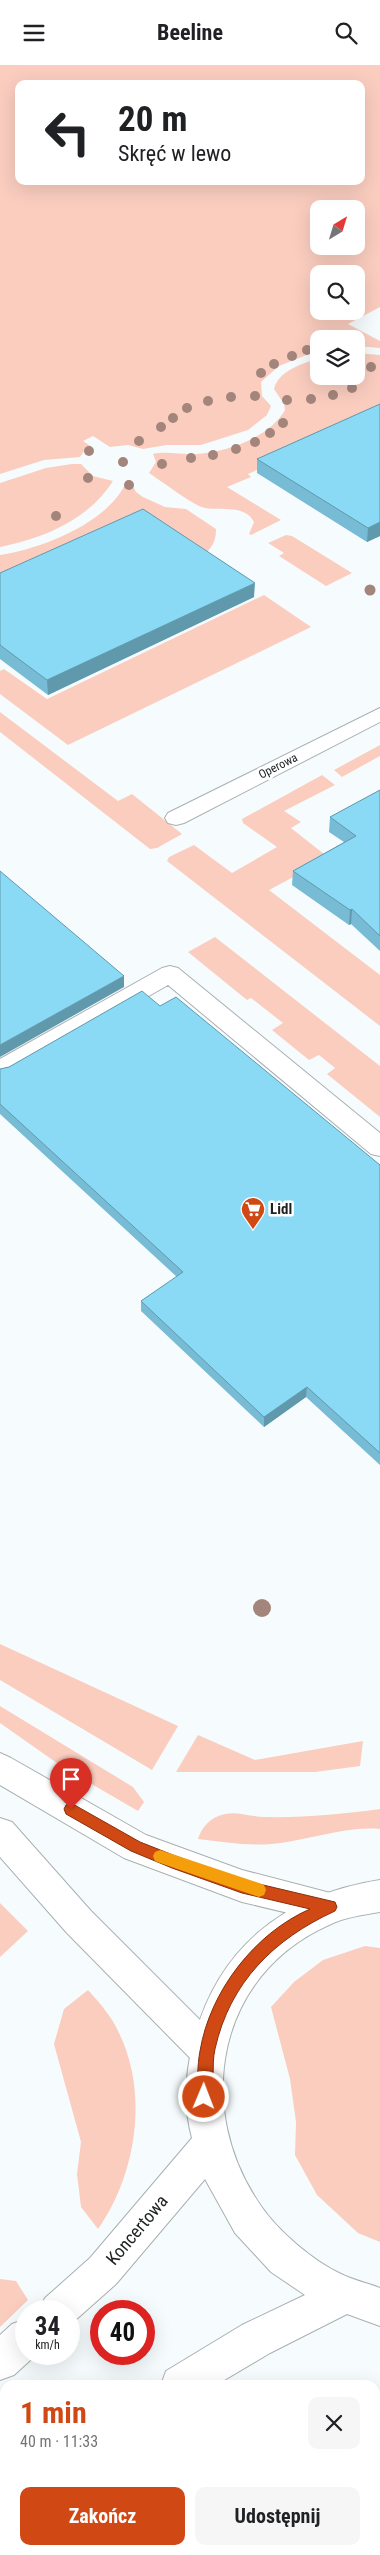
<!DOCTYPE html>
<html lang="pl">
<head>
<meta charset="utf-8">
<style>
  body { margin:0; font-family:"Roboto Condensed",sans-serif; background:#f6f6f6; color:#202124; height:100vh; display:flex; flex-direction:column; font-size:19px; white-space:nowrap }
  * { box-sizing:border-box; margin:0 }
  p { font-size:16px; color:#757577 }
  .icon { flex:none; width:28px; height:28px; fill:none; stroke:currentColor; stroke-width:2; stroke-linecap:round; stroke-linejoin:round }
  .map { position:relative; flex:1; overflow:hidden }
  .details { position:absolute; left:0px; top:2315px; width:380px; height:175px; display:flex; flex-direction:column; background:#fff; border-radius:15px 15px 0 0; box-shadow:0 5px 20px #0002 }
  .details>* { flex:none }
  .guide { position:absolute; left:15px; top:15px; width:350px; height:105px; border-radius:10px; box-shadow:0 5px 20px #0002; background:#fff; color:#202124; overflow:hidden }
  .needle { width:32px; rotate:38deg }
  .controls { position:absolute; left:310px; top:135px; display:grid; gap:10px }
  .controls a { display:grid; place-items:center; width:55px; height:55px; border-radius:10px; background:#fff; box-shadow:0 5px 20px #0002; font-size:25px }
  .speed { position:absolute; left:15px; top:2235px; display:flex; gap:10px; font-size:25px; font-weight:700; text-align:center }
  .speed>* { display:grid; place-content:center; width:65px; height:65px; border-radius:50%; background:#fff; box-shadow:0 5px 20px #0002; line-height:1 }
  .speed small { font-size:12px; font-weight:400 }
  .speed .limit { border:8px solid #d22; background:#fff; color:#111 }
  .pin { position:absolute; display:grid; place-items:center; width:42px; height:42px; color:#fff; margin:-51px -21px; border-radius:50% 50% 50% 0; rotate:-45deg; box-shadow:0 0 5px #0007 }
  .pin .icon { rotate:45deg }
  .me { position:absolute; width:55px; margin:-28px; rotate:1deg; stroke-linejoin:round; filter:drop-shadow(0 0 4px #0008) }
  .turn { display:flex; align-items:center; gap:18px; height:105px; padding:0 20px; font-size:22px }
  .turn .icon { width:65px; height:65px; stroke-width:2.5 }
  .turn b { display:block; font-size:35px; line-height:42px }
  .round { display:grid; place-items:center; flex:none; width:52px; height:52px; border-radius:10px; background:#f6f6f6 }
  .summary { display:flex; align-items:center; justify-content:space-between; height:85px; padding:0 20px }
  h1 { font-size:30px; font-weight:700; line-height:38px; color:#d04914 }
  .primary-button { display:flex; gap:10px; margin-top:auto; padding:10px 20px }
  .primary-button a { flex:1; height:58px; border-radius:10px; background:#d04914; color:#fff; font-size:20px; font-weight:700; line-height:58px; text-align:center }
  .primary-button a+a { background:#f6f6f6; color:#202124 }
  header { display:flex; justify-content:space-between; align-items:center; height:65px; padding:0 20px; background:#fff; font-size:22px; font-weight:700 }
  .map>svg:first-child { display:block }
</style>
</head>
<body>
<header><svg class="icon" aria-label="menu" viewBox="0 0 24 24"><path d="M4 6h16M4 12h16M4 18h16"/></svg>Beeline<svg class="icon" aria-label="search" viewBox="0 0 24 24"><circle cx="10" cy="10" r="6"/><path d="M15 15l6 6"/></svg></header>
<div class="map">
<svg width="380" height="2490" viewBox="0 0 380 2490">
  <rect width="100%" height="100%" fill="#f6fcfe"/>
  <path fill="#facdbf" fill-rule="evenodd" d="M0,0H380V242L348,259L380,276V283L356,281V274H319V285L279,301L261,317L262,331L271,341L267,350L248,365L201,380H167L143,384L128,380L110,382L93,371L83,376L92,382L84,386L80,392L44,395L0,409ZM19,19H361V116H19ZM319,144H356V181H319ZM319,209H356V246H319Z
    M356,288L380,290V350L248,409L251,412L227,422L281,455L251,470L249,469L254,457C245,439 221,446 205,443C194,441 160,415 149,408L156,397L153,389C168,386 181,390 196,389C226,387 269,373 285,345L284,339L274,324C279,305 302,299 319,293V311H356Z
    M72,399H81L93,411L113,416C88,455 44,473 0,482V418L46,403Z
    M127,415H130L136,427L143,432L165,442L186,444L216,464C216,475 213,481 206,488L0,519V490C41,484 111,457 127,415Z
    M286,470L292,471L352,508L326,521L279,491L284,488L268,478Z
    M264,530L311,562L68,680L0,629V606L4,604L47,634Z
    M0,647L118,736L132,729L182,769L157,783L150,784L0,667Z
    M380,680V691L342,712L334,705Z
    M322,710L335,720L284,746L301,757L291,763L329,793L269,825L380,910V961L167,796L169,792L194,780L232,808L277,782L243,758L242,754Z
    M215,872L380,1001V1052L327,1009L335,1003L319,990L309,995L272,965L283,958L251,933L247,935L188,887Z
    M0,1579L178,1661L152,1705L0,1615Z
    M0,1641L133,1722L144,1737L138,1746L64,1703L0,1658Z
    M198,1670L255,1695L363,1676L360,1701L315,1707H176Z
    M380,1744V1764C343,1761 308,1776 272,1779C247,1781 223,1777 198,1774C202,1761 211,1752 225,1749C237,1746 252,1752 264,1752C303,1753 342,1749 380,1744Z
    M0,1838L28,1866L0,1892Z
    M365,1881L380,1883V2177L358,2168L317,2130L295,2090L296,2057L290,2014L271,1942L294,1917L323,1895Z
    M88,1925C100,1938 112,1952 119,1968C149,2029 136,2110 98,2164L81,2142L77,2109L81,2077L54,1979L64,1944Z
    M0,2214L16,2216L28,2235L0,2262Z
    M375,2329L380,2330V2384L375,2383Z
    M375,2461L380,2462V2490H181L188,2485H375Z
    M32,2485H79L72,2490H24Z"/>
  <g fill="none" stroke-linecap="round" stroke-linejoin="round">
    <g stroke="#a9b0b2" stroke-width="2">
      <path id="service" d="M170,901L178,903L380,1068V1091L371,1089L168,920L9,1011L0,1014V994L162,903Z
        M0,1688L11,1693L146,1770L242,1805L342,1831L347,1842L342,1853L330,1858L242,1837L124,1793L0,1720Z
        M0,1753L12,1757L91,1846L219,1974L225,1986L219,1998L207,2004L195,1998L67,1868L0,1792Z"/>
    </g>
    <g stroke="#a9b0b2" stroke-width="2">
      <path id="minor" d="M380,643V657L184,758L176,760L168,758L165,753L168,748Z"/>
    </g>
    <g stroke="#a9b0b2" stroke-width="2">
      <path id="tertiary" d="M380,1815V1847C363,1850 345,1852 329,1860C216,1910 193,2044 261,2141C278,2166 313,2196 341,2209C353,2215 367,2218 380,2223V2261L347,2249L270,2288L216,2320H161L166,2306L242,2260L305,2230L271,2207L235,2168L205,2114L116,2219L71,2259L69,2261V2246H39L45,2233L90,2193L192,2073C184,2044 185,2012 192,1983C214,1885 283,1830 380,1815Z
        M26,2254V2289H37L14,2310L0,2315V2270L12,2259Z
        M5,2403V2443L0,2445V2405Z"/>
    </g>
    <use href="#service" fill="#fff" fill-rule="evenodd"/>
    <use href="#minor" fill="#fff" fill-rule="evenodd"/>
    <use href="#tertiary" fill="#fff" fill-rule="evenodd"/>
  </g>
  <g fill="#a4857b">
    <circle cx="307" cy="285" r="5"/>
    <circle cx="292" cy="291" r="5"/>
    <circle cx="274" cy="299" r="5"/>
    <circle cx="371" cy="302" r="5"/>
    <circle cx="261" cy="308" r="5"/>
    <circle cx="352" cy="323" r="5"/>
    <circle cx="333" cy="330" r="5"/>
    <circle cx="255" cy="331" r="5"/>
    <circle cx="231" cy="332" r="5"/>
    <circle cx="311" cy="334" r="5"/>
    <circle cx="287" cy="335" r="5"/>
    <circle cx="208" cy="336" r="5"/>
    <circle cx="187" cy="343" r="5"/>
    <circle cx="173" cy="353" r="5"/>
    <circle cx="283" cy="358" r="5"/>
    <circle cx="161" cy="362" r="5"/>
    <circle cx="270" cy="368" r="5"/>
    <circle cx="139" cy="376" r="5"/>
    <circle cx="255" cy="377" r="5"/>
    <circle cx="236" cy="384" r="5"/>
    <circle cx="89" cy="386" r="5"/>
    <circle cx="213" cy="390" r="5"/>
    <circle cx="191" cy="393" r="5"/>
    <circle cx="123" cy="397" r="5"/>
    <circle cx="162" cy="399" r="5"/>
    <circle cx="88" cy="413" r="5"/>
    <circle cx="129" cy="420" r="5"/>
    <circle cx="56" cy="451" r="5"/>
    <circle cx="370" cy="525" r="5.5"/>
    <circle cx="262" cy="1543" r="9"/>
  </g>
  <path fill="#77bbd4" d="M380,339V471L367,477L257,408V394Z
    M0,508L254,532L48,630L0,594Z
    M380,725V886L351,859L349,860L292,820L293,806L344,777L329,767L330,752Z
    M160,941L380,1100V1400L306,1332L264,1362L141,1246V1236L177,1212L0,1049V1004L9,1002Z"/>
  <path fill="#6199ac" d="M380,457V471L367,477L368,463Z
    M255,518L254,532L48,630L47,615Z
    M352,844L351,859L349,860L350,845Z
    M124,911V922L0,992V980Z
    M307,1322L306,1332L264,1362V1352Z"/>
  <path fill="#8adaf6" stroke="#6199ac" d="M380,339V457L368,463L257,394Z
    M143,444L255,518L47,615L0,580V508Z
    M380,725V871L352,844L350,845L293,806L356,771L330,752Z
    M0,806L124,911L0,980Z
    M142,926L160,941L176,932L380,1100V1388L307,1322L264,1352L141,1236L183,1207L0,1039V1004L9,1002Z"/>
  <path fill="#d04914" stroke="#872f0d" d="M71,1738L140,1777L173,1790L242,1815L335,1837L337,1842L335,1846C274,1874 230,1917 215,1984C211,2001 216,2021 209,2037L204,2039L199,2037L197,2032C198,2017 197,2001 200,1986C210,1926 255,1868 310,1844L242,1828L172,1803L131,1786L66,1749L64,1744L66,1740Z"/>
  <path fill="#f59e0b" d="M160,1785L259,1818L264,1820L266,1825L264,1830L259,1832L160,1798L155,1796L153,1791L155,1787Z"/>
  <defs>
    <g id="supermarket-pin" transform="scale(1.25)"><path d="M0 17L-7.5 6A9.5 9.5 0 1 1 7.5 6Z" fill="#d04914" stroke="#fff"/><path d="M-6-5.5h2.5l.6 2H6L4.5 2H-2.5L-4.4-4H-6ZM-1.5 3.2a1.3 1.3 0 1 0 .1 0ZM3 3.2a1.3 1.3 0 1 0 .1 0Z" fill="#fff"/></g>
  </defs>
  <g fill-rule="evenodd">
    <use href="#supermarket-pin" x="253" y="1144"/>
  </g>
  <g text-anchor="middle" stroke-width="5" stroke-linejoin="round" paint-order="stroke">
    <g font-size="12" fill="#1e2122" stroke="#fff">
      <text transform="translate(278 701) rotate(-27)" y="4">Operowa</text>
    </g>
    <g font-size="15" font-weight="bold" fill="#1e2122" stroke="#fff" text-anchor="start">
      <text x="270" y="1149">Lidl</text>
    </g>
    <g font-size="18" fill="#1e2122" stroke="#fff">
      <text transform="translate(137 2165) rotate(-50)" y="6">Koncertowa</text>
    </g>
  </g>
</svg>
<div class="controls">
<a><svg class="needle" viewBox="-14 -14 28 28"><path d="M0-13l5 13h-10z" fill="#e53935"/><path d="M0 13l5-13h-10z" fill="#757577"/></svg></a>
<a><svg class="icon" aria-label="search" viewBox="0 0 24 24"><circle cx="10" cy="10" r="6"/><path d="M15 15l6 6"/></svg></a>
<a><svg class="icon" aria-label="layers" viewBox="0 0 24 24"><path d="M12 4l9 5-9 5-9-5zM3 14l9 5 9-5"/></svg></a>
</div>
<div class="speed"><div>34<small>km/h</small></div><div class="limit">40</div></div>
<div class="pin" style="left:71px;top:1744px;background:#d93025"><svg class="icon" aria-label="arrive" viewBox="0 0 24 24"><path d="M6 21V4h12l-3 4 3 4H6"/></svg></div>
<svg class="me" style="left:204px;top:2032px" viewBox="-20 -20 40 40"><circle r="17" fill="#d04914" stroke="#fff" stroke-width="3"/><path d="M0-11L8 9 0 5-8 9z" fill="#fff"/></svg>
<div class="guide">
<div class="turn"><svg class="icon" aria-label="left" viewBox="0 0 24 24"><path d="M17 20v-9H6M10 6l-5 5 5 5"/></svg><div><b>20 m</b>Skręć w lewo</div></div>
</div>
<section class="details">
<div class="summary"><div><h1>1 min</h1><p>40 m · 11:33</p></div><a class="round"><svg class="icon" aria-label="close" viewBox="0 0 24 24"><path d="M6 6l12 12M18 6L6 18"/></svg></a></div>
<div class="primary-button"><a>Zakończ</a><a>Udostępnij</a></div>
</section>
</div>
</body>
</html>
